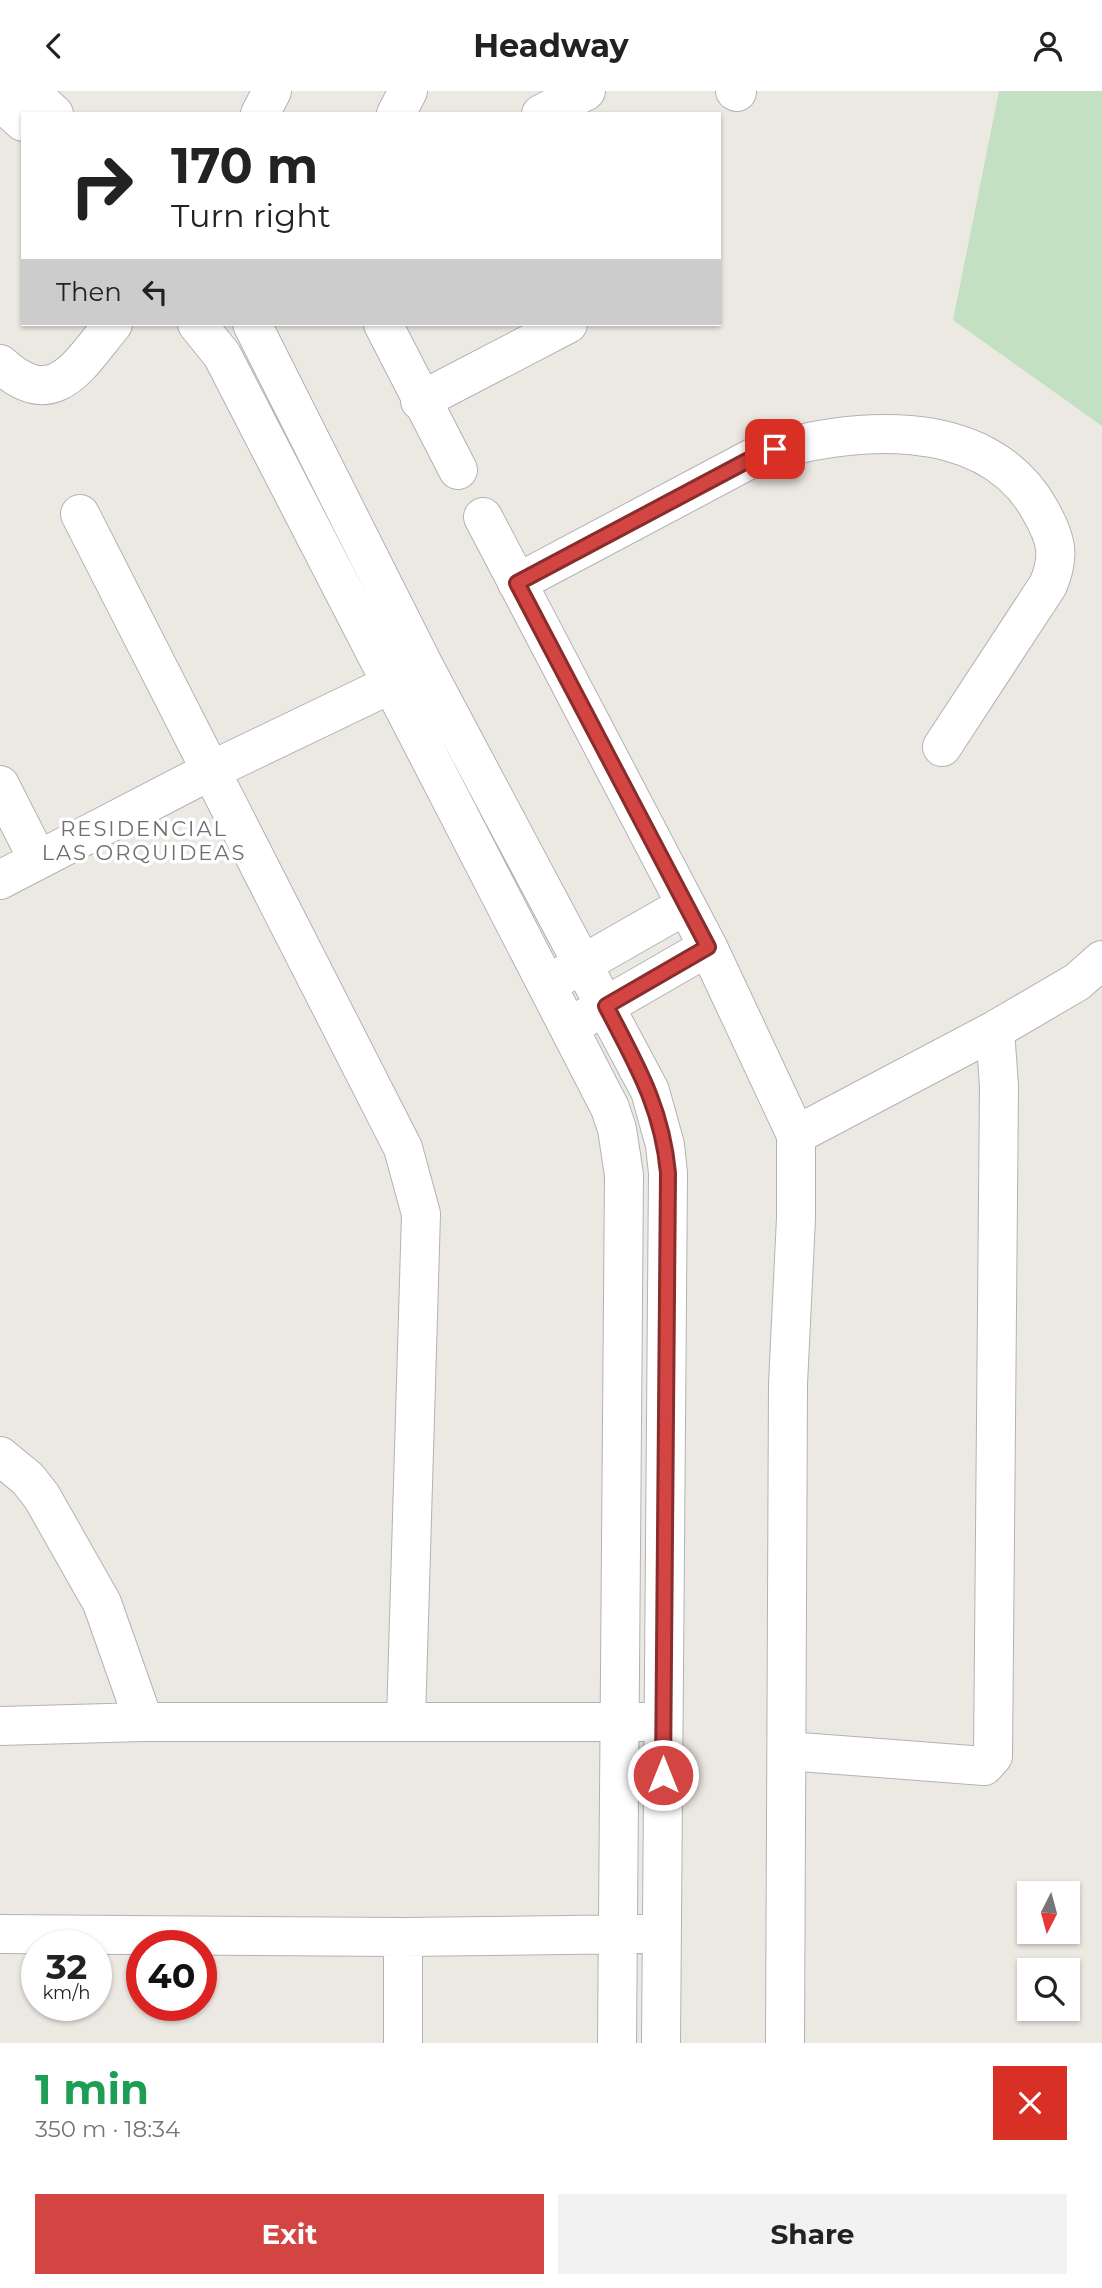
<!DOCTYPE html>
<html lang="en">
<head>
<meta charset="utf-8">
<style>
  body { margin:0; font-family:Montserrat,sans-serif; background:#f2f2f2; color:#222; height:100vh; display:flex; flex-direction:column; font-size:26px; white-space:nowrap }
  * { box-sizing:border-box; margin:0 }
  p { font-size:23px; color:#767676 }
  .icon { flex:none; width:38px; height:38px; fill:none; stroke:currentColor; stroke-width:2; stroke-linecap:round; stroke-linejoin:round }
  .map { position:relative; height:1952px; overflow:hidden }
  .side { display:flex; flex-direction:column; background:#fff; flex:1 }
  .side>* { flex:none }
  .guide { position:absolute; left:21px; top:21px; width:700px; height:214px; border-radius:0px; box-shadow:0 2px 5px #0004; background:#fff; color:#222; overflow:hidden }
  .needle { width:46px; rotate:186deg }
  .fabs { position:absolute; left:1017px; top:1790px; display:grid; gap:14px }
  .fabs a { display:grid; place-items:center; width:63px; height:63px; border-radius:0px; background:#fff; box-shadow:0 2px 5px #0004; font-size:35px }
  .speed { position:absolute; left:21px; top:1839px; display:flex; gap:14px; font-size:35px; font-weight:700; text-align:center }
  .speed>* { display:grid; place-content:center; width:91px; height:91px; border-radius:50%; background:#fff; box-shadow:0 2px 5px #0004; line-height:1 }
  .speed small { font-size:18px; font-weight:400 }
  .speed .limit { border:10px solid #d22; background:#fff; color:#111 }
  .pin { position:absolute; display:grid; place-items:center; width:60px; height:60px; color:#fff; margin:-30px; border-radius:14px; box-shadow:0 4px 10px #0006 }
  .me { position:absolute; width:77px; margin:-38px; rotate:0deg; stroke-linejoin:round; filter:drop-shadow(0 0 5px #0008) }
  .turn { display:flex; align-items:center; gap:24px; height:147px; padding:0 35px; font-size:32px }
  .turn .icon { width:91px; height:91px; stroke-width:2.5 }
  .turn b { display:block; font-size:49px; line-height:60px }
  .then { display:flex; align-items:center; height:66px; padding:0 35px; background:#0003; gap:14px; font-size:26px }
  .round { display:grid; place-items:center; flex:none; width:74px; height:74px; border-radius:0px; background:#f2f2f2 }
  .overview { display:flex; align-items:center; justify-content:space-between; height:119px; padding:0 35px }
  h1 { font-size:42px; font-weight:700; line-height:52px; color:#1e9e55 }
  .cta { display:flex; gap:14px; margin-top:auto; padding:14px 35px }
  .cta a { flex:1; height:80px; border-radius:0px; background:#d24542; color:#fff; font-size:28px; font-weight:700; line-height:80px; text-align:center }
  .cta a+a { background:#f2f2f2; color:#222 }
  header { display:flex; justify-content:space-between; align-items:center; height:91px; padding:0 35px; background:#fff; font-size:32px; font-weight:700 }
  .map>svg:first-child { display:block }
</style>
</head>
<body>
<header><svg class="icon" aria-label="back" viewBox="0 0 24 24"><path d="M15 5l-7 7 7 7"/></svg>Headway<svg class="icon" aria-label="person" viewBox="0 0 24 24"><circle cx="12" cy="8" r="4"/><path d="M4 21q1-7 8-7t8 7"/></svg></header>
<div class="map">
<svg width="1102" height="1952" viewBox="0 0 1102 1952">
  <rect width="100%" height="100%" fill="#ece9e3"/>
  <path fill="#c3e0c2" d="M999,0H1102V335L953,229Z"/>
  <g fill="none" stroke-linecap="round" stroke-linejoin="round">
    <g stroke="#b0b3b6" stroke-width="40">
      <path id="minor" d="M29,0L54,23
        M735,0L737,1
        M0,10L23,31
        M260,23L272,0
        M396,23L408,0
        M541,23L586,0
        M197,233L222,264L610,1017L617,1038L624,1084L617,1952
        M252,233L425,577L650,1000L665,1054L668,1082L661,1952
        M383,233L458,379
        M0,273C54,323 79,274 113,233
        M420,310L568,233
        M80,423L403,1057L421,1123L406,1629
        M483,426L708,856L796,1044V1127L788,1293L785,1952
        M517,492L758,364C847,336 986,321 1040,419C1056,447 1061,464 1048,494L942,656
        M0,694L38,769
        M0,789L210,680L414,582
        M560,886L686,814
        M583,928L708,856
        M796,1044L995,939L1077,891L1102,869
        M0,1365L28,1388L42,1406L102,1512L144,1631H644
        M0,1635L144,1631
        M787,1660L984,1675L993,1665L999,995L995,939
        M0,1843L403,1846L642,1843
        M403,1952V1846"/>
    </g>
    <use href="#minor" stroke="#fff" stroke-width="38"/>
  </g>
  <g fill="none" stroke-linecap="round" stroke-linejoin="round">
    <g stroke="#882d2b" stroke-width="18">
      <path id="route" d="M663,1684L668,1082C662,1016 636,973 606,915L708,856L517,492L758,364L775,358"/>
    </g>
    <use href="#route" stroke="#d24542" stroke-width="12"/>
  </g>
  <g text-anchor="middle" stroke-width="7" stroke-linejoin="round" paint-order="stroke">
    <g font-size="21" letter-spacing="2" fill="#6c7073" stroke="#fff">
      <text x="144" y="745">RESIDENCIAL<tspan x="144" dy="24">LAS ORQUIDEAS</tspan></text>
    </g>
  </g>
</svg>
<div class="fabs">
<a><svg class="needle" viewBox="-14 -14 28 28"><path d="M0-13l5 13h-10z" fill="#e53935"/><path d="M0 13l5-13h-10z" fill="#767676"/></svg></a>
<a><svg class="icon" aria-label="search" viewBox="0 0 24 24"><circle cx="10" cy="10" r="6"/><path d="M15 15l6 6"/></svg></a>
</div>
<div class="speed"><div>32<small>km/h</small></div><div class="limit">40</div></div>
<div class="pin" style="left:775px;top:358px;background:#d93025"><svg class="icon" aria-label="arrive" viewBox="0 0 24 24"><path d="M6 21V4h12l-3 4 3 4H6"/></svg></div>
<svg class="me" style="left:663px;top:1684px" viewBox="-20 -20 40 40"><circle r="17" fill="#d24542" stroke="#fff" stroke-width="3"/><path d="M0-11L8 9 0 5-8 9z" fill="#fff"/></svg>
<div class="guide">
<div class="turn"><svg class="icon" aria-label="right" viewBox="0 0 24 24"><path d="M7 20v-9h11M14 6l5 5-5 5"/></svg><div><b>170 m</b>Turn right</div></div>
<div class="then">Then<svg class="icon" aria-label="left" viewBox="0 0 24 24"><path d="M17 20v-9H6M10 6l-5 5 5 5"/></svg></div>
</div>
</div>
<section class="side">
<div class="overview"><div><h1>1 min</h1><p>350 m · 18:34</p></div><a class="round" style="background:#d93025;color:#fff"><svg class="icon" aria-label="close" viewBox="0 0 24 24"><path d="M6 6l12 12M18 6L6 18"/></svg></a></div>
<div class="cta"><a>Exit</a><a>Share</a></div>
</section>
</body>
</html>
